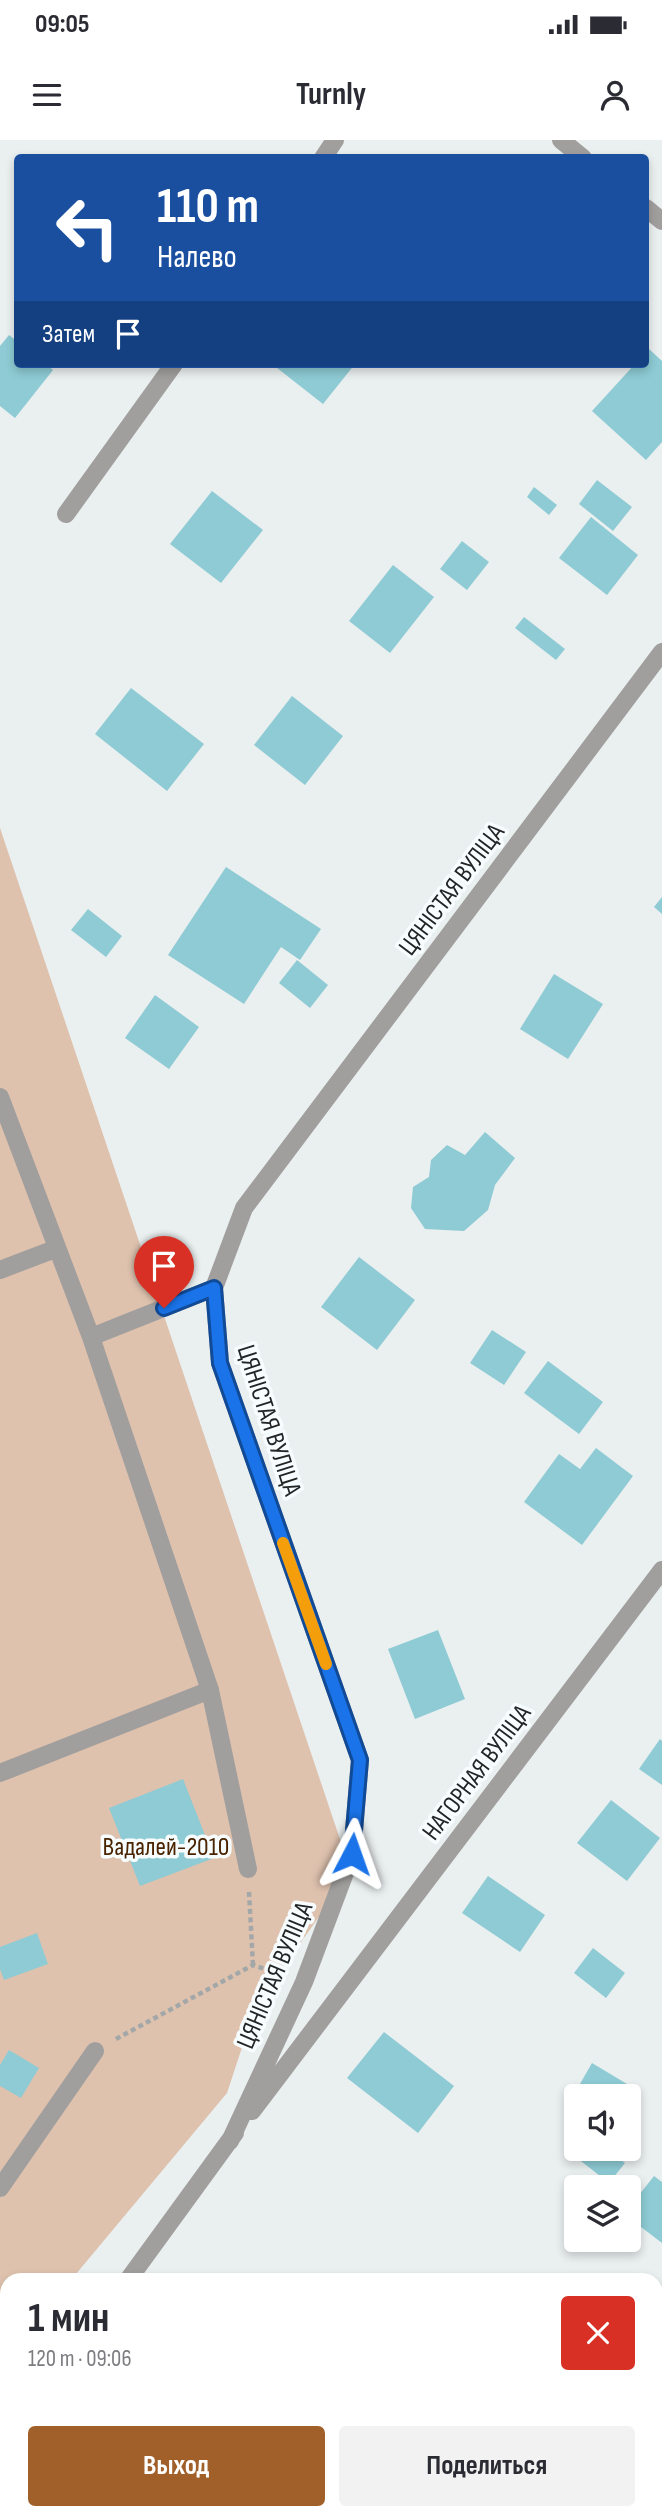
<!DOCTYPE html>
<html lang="ru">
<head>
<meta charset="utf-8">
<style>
  body { margin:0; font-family:"Sofia Sans Condensed",sans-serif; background:#f2f2f3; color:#2b2b33; height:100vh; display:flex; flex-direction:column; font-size:26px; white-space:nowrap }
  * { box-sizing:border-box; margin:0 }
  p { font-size:23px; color:#7c7c81 }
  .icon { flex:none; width:38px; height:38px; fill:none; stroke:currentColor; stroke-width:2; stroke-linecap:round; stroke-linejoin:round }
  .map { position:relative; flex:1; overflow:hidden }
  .sheet { position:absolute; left:0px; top:2133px; width:663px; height:247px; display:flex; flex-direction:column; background:#fff; border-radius:21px 21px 0 0; box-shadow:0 4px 10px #0003 }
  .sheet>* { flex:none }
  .top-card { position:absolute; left:14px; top:14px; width:635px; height:214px; border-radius:7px; box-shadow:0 4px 10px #0003; background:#1a4fa0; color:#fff; overflow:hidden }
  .buttons { position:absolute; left:564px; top:1944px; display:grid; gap:14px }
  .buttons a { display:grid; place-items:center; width:77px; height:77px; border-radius:7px; background:#fff; box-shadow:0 4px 10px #0003; font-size:35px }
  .pin { position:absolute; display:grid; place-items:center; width:60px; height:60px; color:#fff; margin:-72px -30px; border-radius:50% 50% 50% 0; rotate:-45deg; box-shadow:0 0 7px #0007 }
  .pin .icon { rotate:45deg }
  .me { position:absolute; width:77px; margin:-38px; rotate:4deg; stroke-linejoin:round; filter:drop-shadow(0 0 5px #0008) }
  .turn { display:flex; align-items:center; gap:24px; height:147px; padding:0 28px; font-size:32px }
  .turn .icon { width:91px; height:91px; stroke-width:2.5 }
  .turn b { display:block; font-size:49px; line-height:60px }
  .then { display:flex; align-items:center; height:66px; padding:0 28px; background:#0003; gap:14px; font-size:26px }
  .round { display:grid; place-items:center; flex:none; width:74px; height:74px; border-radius:7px; background:#f2f2f3 }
  .summary { display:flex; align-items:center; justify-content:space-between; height:119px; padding:0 28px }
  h1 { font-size:42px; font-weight:700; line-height:52px }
  .button { display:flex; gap:14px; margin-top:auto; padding:14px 28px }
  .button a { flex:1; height:80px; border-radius:7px; background:#a1602a; color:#fff; font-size:28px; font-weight:700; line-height:80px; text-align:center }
  .button a+a { background:#f2f2f3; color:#2b2b33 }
  .status { display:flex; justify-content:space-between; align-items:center; height:49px; padding:0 35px; background:#fff; direction:ltr }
  .status svg { height:19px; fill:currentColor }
  header { display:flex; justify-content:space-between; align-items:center; height:91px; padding:0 28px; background:#fff; font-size:32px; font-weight:700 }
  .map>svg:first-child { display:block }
</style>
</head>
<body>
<div class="status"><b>09:05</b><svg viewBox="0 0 49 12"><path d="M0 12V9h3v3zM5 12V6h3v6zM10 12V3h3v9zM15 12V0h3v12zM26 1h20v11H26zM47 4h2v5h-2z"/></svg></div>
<header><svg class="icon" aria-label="menu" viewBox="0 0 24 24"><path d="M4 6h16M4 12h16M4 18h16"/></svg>Turnly<svg class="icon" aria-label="person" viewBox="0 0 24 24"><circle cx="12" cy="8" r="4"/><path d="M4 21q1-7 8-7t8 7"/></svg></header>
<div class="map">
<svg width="662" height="2379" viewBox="0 0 662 2379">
  <rect width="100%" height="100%" fill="#eaeff0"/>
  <path fill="#dec2ae" d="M0,688L351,1732L256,1865L227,1953L71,2140H7V2217L0,2225Z
    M51,2373H163L175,2379H57Z"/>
  <path fill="#8ecbd4" d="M9,195L18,202V224H46L53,230L15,278L0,266V206Z
    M649,209L662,221V302L646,320L592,271L635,224H646Z
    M272,224H355L323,264Z
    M597,340L632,367L613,391L579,364Z
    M534,347L557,365L549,375L527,357Z
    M212,351L263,390L221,443L170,404Z
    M591,377L638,415L607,455L559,418Z
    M462,401L489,422L467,450L440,429Z
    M393,425L434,457L390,513L349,481Z
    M524,477L565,509L556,520L515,488Z
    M131,548L204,604L167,651L95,594Z
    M292,556L343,596L305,645L254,605Z
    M226,727L321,789L300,820L281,807L244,864L168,815Z
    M662,757V774L654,767Z
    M88,769L122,796L106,817L71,790Z
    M297,820L328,845L310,868L279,843Z
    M554,834L603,864L568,919L520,889Z
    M155,855L199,887L169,929L125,898Z
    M485,992L515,1018L495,1045L488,1070L464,1091L425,1089L411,1068L413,1047L429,1037L431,1020L447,1005L465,1015Z
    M359,1117L415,1160L377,1210L321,1167Z
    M492,1190L526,1212L504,1245L470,1223Z
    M548,1221L603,1262L579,1294L524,1253Z
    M596,1308L633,1336L582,1405L524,1362L559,1314L580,1329Z
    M438,1490L465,1559L415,1579L388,1509Z
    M660,1599L662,1601V1645L639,1629Z
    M183,1639L214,1718L140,1746L109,1668Z
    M611,1660L660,1698L627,1741L577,1703Z
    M488,1736L545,1775L520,1812L462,1773Z
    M37,1793L48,1824L4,1840L0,1829V1807Z
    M593,1808L625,1833L606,1858L574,1833Z
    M384,1892L454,1946L418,1993L347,1938Z
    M9,1910L39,1928L21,1958L0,1946V1925Z
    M592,1923L627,1944L620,1956H576V1967L569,1963Z
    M584,2009H606L625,2023L609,2043L577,2018Z
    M654,2036L662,2042V2103L628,2077V2069Z
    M476,2373H516L512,2379H485Z"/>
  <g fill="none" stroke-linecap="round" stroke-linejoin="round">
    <path stroke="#a3a7a8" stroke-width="4.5" stroke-dasharray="5 3.5" stroke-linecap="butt" d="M249,1752L253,1825
      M116,1899L253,1825L280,1834"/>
    <path stroke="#a19f9e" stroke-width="18" d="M210,1550L248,1729
      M0,2255L7,2264"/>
    <path stroke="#a19f9e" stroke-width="18" d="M561,0L583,18
      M323,18L335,0
      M646,68L662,81
      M66,374L174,224
      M0,957L91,1197L210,1550L0,1633
      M0,1130L55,1109
      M91,1197L214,1148
      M252,1971L662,1430
      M230,2001L304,1842L352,1714L360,1620L220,1223L214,1148L244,1068L662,512
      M0,2048L95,1911
      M128,2140L235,1993
      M656,2280L662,2272
      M0,2309L7,2302
      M179,2373L193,2379
      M576,2379L581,2373"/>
  </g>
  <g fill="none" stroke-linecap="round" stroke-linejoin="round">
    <g stroke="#114b97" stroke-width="18">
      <path id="route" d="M164,1168L214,1148L220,1223L360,1620L352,1714"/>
    </g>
    <use href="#route" stroke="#1a73e8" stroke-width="12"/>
    <path stroke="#f59e0b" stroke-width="12" d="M283,1403L326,1524"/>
  </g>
  <g text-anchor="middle" stroke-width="7" stroke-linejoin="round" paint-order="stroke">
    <g font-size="26" fill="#232525" stroke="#f7fdfe">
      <text transform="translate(451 749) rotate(-53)" y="9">ЦЯНІСТАЯ ВУЛІЦА</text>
      <text transform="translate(270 1280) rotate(72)" y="9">ЦЯНІСТАЯ ВУЛІЦА</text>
      <text transform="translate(476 1632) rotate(-53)" y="9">НАГОРНАЯ ВУЛІЦА</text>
      <text transform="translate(274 1835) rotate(-67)" y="9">ЦЯНІСТАЯ ВУЛІЦА</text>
    </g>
    <g font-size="26" fill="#492300" stroke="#f7fdfe">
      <text x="166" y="1715">Вадалей-2010</text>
    </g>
  </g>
</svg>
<div class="buttons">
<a><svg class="icon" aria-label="sound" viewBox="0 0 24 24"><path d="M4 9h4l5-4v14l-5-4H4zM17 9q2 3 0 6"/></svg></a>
<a><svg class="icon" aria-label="layers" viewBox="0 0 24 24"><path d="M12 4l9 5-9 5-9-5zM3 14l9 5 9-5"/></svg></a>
</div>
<div class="pin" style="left:164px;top:1168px;background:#d93025"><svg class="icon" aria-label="arrive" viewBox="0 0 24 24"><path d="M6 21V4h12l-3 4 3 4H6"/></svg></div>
<svg class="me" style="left:352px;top:1714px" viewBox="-20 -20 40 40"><path d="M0-17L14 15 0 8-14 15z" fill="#1a73e8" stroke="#fff" stroke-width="4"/></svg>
<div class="top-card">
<div class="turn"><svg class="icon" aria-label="left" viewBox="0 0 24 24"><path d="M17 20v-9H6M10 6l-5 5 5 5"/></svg><div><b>110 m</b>Налево</div></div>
<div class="then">Затем<svg class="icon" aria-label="arrive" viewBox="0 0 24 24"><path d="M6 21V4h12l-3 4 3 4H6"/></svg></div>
</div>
<section class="sheet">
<div class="summary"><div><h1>1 мин</h1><p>120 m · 09:06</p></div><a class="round" style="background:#d93025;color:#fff"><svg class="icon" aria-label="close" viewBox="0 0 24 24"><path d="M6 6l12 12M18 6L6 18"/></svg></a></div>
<div class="button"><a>Выход</a><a>Поделиться</a></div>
</section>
</div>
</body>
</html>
